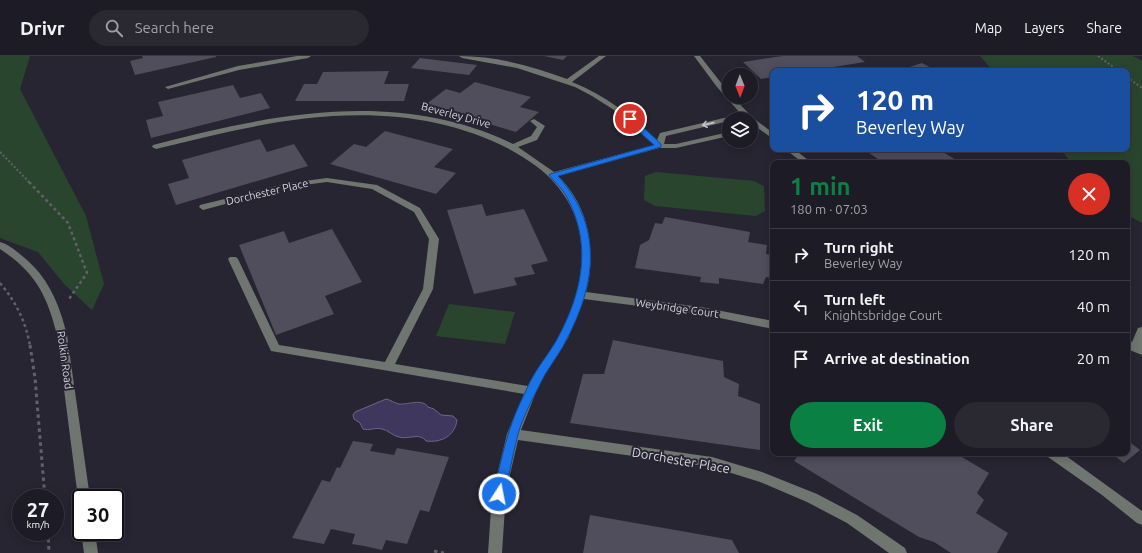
<!DOCTYPE html>
<html lang="en">
<head>
<meta charset="utf-8">
<style>
  body { margin:0; font-family:Ubuntu,sans-serif; background:#2a2932; color:#f1f3f6; height:100vh; display:flex; flex-direction:column; font-size:15px; white-space:nowrap }
  * { box-sizing:border-box; margin:0 }
  p { font-size:13px; color:#a0a1a7 }
  .icon { flex:none; width:22px; height:22px; fill:none; stroke:currentColor; stroke-width:2; stroke-linecap:round; stroke-linejoin:round }
  .map { position:relative; flex:1; overflow:hidden }
  .sheet { position:absolute; left:770px; top:104px; width:360px; height:296px; display:flex; flex-direction:column; background:#1d1c26; border-radius:8px; box-shadow:0 2px 10px #0003,0 0 0 1px #3b3a43 }
  .sheet>* { flex:none }
  .top-card { position:absolute; left:770px; top:12px; width:360px; height:84px; border-radius:8px; box-shadow:0 2px 10px #0003,0 0 0 1px #3b3a43; background:#1a4fa0; color:#fff; overflow:hidden }
  .needle { width:26px; rotate:179deg }
  .tools { position:absolute; left:722px; top:12px; display:grid; gap:8px }
  .tools a { display:grid; place-items:center; width:36px; height:36px; border-radius:50%; background:#1d1c26; box-shadow:0 2px 10px #0003,0 0 0 1px #3b3a43; font-size:20px }
  .speed { position:absolute; left:12px; top:433px; display:flex; gap:8px; font-size:20px; font-weight:700; text-align:center }
  .speed>* { display:grid; place-content:center; width:52px; height:52px; border-radius:50%; background:#1d1c26; box-shadow:0 2px 10px #0003,0 0 0 1px #3b3a43; line-height:1 }
  .speed small { font-size:10px; font-weight:400 }
  .speed .limit { border:2px solid #111; border-radius:6px; background:#fff; color:#111 }
  .pin { position:absolute; display:grid; place-items:center; width:34px; height:34px; color:#fff; margin:-17px; border:2px solid #fff; border-radius:50%; box-shadow:0 1px 4px #0007 }
  .me { position:absolute; width:44px; margin:-22px; rotate:11deg; stroke-linejoin:round; filter:drop-shadow(0 0 3px #0008) }
  .turn { display:flex; align-items:center; gap:14px; height:84px; padding:0 20px; font-size:18px }
  .turn .icon { width:52px; height:52px; stroke-width:2.5 }
  .turn b { display:block; font-size:28px; line-height:34px }
  .round { display:grid; place-items:center; flex:none; width:42px; height:42px; border-radius:21px; background:#2a2932 }
  .head { display:flex; align-items:center; justify-content:space-between; height:68px; padding:0 20px }
  h1 { font-size:24px; font-weight:700; line-height:30px; color:#0b8043 }
  .button { display:flex; gap:8px; margin-top:auto; padding:8px 20px }
  .button a { flex:1; height:46px; border-radius:24px; background:#0b8043; color:#fff; font-size:16px; font-weight:700; line-height:46px; text-align:center }
  .button a+a { background:#2a2932; color:#f1f3f6 }
  ul { padding:0; list-style:none }
  li { display:flex; align-items:center; gap:12px; height:52px; padding:0 20px; border-top:1px solid #3b3a43 }
  li div { flex:1 }
  li b { display:block; font-size:15px }
  li em { font-style:normal }
  header { display:flex; align-items:center; gap:24px; box-sizing:border-box; height:56px; padding:0 20px; background:#1d1c26; border-bottom:1px solid #3b3a43 }
  header strong { font-size:19px }
  nav { display:flex; gap:22px; margin-inline-start:auto; font-size:14px }
  .search { width:280px; height:36px; background:#2a2932; display:flex; align-items:center; gap:10px; box-sizing:border-box; padding:0 14px; border-radius:22px; color:#a0a1a7; font-size:15px }
  .map>svg:first-child { display:block }
</style>
</head>
<body>
<header>
<strong>Drivr</strong>
<div class="search"><svg class="icon" aria-label="search" viewBox="0 0 24 24"><circle cx="10" cy="10" r="6"/><path d="M15 15l6 6"/></svg>Search here</div>
<nav><a>Map</a><a>Layers</a><a>Share</a></nav>
</header>
<div class="map">
<svg width="1142" height="497" viewBox="0 0 1142 497">
  <rect width="100%" height="100%" fill="#272532"/>
  <path fill="#2a452d" d="M0,0H30L20,33L86,160L104,228L92,254L64,228L38,196L0,182Z
    M980,0H1133L1142,5V167L1127,159V107H1072L1060,93H1127V15H993Z
    M656,116L754,125L764,130L765,155L756,160L655,150L644,144L645,120Z
    M449,248L515,256L505,288L436,280Z"/>
  <path fill="#40375e" stroke="#6d6684" d="M386,343C391,344 394,347 399,348C408,349 422,342 428,351L434,353L441,359L453,360L457,364C455,380 441,387 426,385C420,376 408,384 399,381C393,380 388,374 382,373C375,371 369,375 363,373L360,367L354,363L353,359L355,356Z"/>
  <path fill="#504d5c" d="M142,0H216V1L135,19L130,5L143,2Z
    M544,0H567L563,4Z
    M782,0H857L865,6L809,15H773V21L761,23L743,6Z
    M420,2L477,9L469,19L411,12Z
    M922,7L937,15H897Z
    M389,15L384,28H409L404,45H295L304,28H317L323,16Z
    M475,26L531,41L520,51L539,56L516,76L425,49L446,33L460,37Z
    M233,29L240,42L261,37L270,52L151,82L146,64L163,60L158,46Z
    M385,75L453,93L434,111L456,117L436,138L330,108L354,88L366,91Z
    M260,83L267,96L294,88L308,110L176,149L168,128L189,122L182,104Z
    M863,93H938L961,107H884Z
    M482,148L486,160L524,153L548,205L531,209L535,218L514,222L517,229L474,238L447,154Z
    M665,161L750,176L748,186L767,189L766,198L773,199V222L766,221L763,228L719,222V228L700,226L701,221L635,212L640,189L649,184L655,167L662,168Z
    M332,173L362,226L325,240L334,258L276,279L239,189L284,175L289,187Z
    M613,284L723,305L724,321L739,328L738,340L760,348V394L570,367L583,318H604Z
    M1127,384L1140,394L1124,407L1111,397H1127Z
    M353,385L373,388L370,395L394,399L397,392L449,401L429,456L420,454L407,488L386,484L382,494L364,490L352,488L355,478L331,473L324,488L292,482L322,424L330,426L337,411L340,412Z
    M800,397H955L989,417L977,437L984,444L976,457L1008,477L997,497H951L934,486L919,481L794,405Z
    M590,459L732,484L739,497H583Z"/>
  <g fill="none" stroke-linecap="round" stroke-linejoin="round">
    <path stroke="#62606b" stroke-width="2" stroke-dasharray="2 2" stroke-linecap="butt" d="M1098,0L1119,15
      M1127,21L1142,32
      M0,96L30,127"/>
    <path stroke="#62606b" stroke-width="2.5" stroke-dasharray="3 3" stroke-linecap="butt" d="M29,126L68,167L87,217L69,243
      M0,227C16,246 26,266 30,290"/>
    <path stroke="#62606b" stroke-width="3" stroke-dasharray="3.5 3.5" stroke-linecap="butt" d="M30,289L35,322L45,442
      M48,476L49,497
      M434,495L444,497"/>
    <path fill="#6f756f" fill-rule="evenodd" d="M297,0H311L308,2L239,14L168,33L165,31L238,10Z
      M459,0C495,0 533,10 567,23L599,0H606L572,26C605,39 632,60 657,84L660,77L741,58L717,31L694,0H700L729,37V41H733L752,61L773,77V83L751,67V63L745,62L729,63V65L666,80L664,88H676L729,76V80L676,92H659L558,120C589,150 597,195 586,236L701,251L773,265V273L701,258L584,243L568,282L540,326L521,374L712,401L762,416L817,438L857,459L905,492L907,497H889L847,467L807,446L760,426L712,411L518,384L506,436L502,497H488L491,453L495,427L507,378L524,338L271,295L228,203L230,201H236L238,203L279,289L385,306L423,233L429,183L414,156L372,133L327,126L289,131L203,154L199,151L200,149L289,127L327,122L377,129L420,152L439,183L433,233L395,308L528,330C534,316 544,305 552,292C566,271 576,245 580,220C587,175 572,137 536,110C506,88 472,75 436,67C341,47 248,70 156,93L152,91L153,89C271,58 398,32 513,88L531,80L537,71L530,65L534,63L545,70L537,84L518,91L554,116L654,89L614,54L592,40L575,31L517,12L462,2Z
      M785,93H794L812,107H803Z
      M0,186C8,188 15,194 21,199C48,220 59,247 67,279L90,442H81V447L78,442L57,279C47,239 35,216 0,193Z
      M1142,271V299L1127,293V284L1132,286L1138,272Z
      M1046,397H1062L1142,455V469L1137,467L1102,439L1048,401Z
      M81,476H95L98,497H84Z"/>
  </g>
  <defs><path id="oneway-shaft" d="M-6 0H5M1.5-3L5.5 0L1.5 3" fill="none" stroke-width="1.6" stroke-linecap="round" stroke-linejoin="round"/></defs>
  <use stroke="#c1c1c7" href="#oneway-shaft" transform="translate(708 68) rotate(167)"/>
  <path fill="#1a73e8" stroke="#114b97" d="M627,61H632L661,88V91L558,120C606,174 595,233 562,292C555,304 546,315 540,328C532,344 523,361 518,378C513,398 509,418 505,438L503,441L499,443L495,441L493,438C498,418 502,398 508,379C513,361 522,343 530,326C537,312 547,300 555,287C582,239 594,188 565,138C561,131 554,126 549,119L550,118L654,89L627,64Z"/>
  <g text-anchor="middle" stroke-width="4" stroke-linejoin="round" paint-order="stroke">
    <g font-size="11" fill="#d6d4dd" stroke="#272532">
      <text transform="translate(456 59) rotate(15)" y="4">Beverley Drive</text>
      <text transform="translate(267 136) rotate(-13)" y="4">Dorchester Place</text>
      <text transform="translate(677 252) rotate(8)" y="4">Weybridge Court</text>
      <text transform="translate(65 304) rotate(82)" y="4">Rolkin Road</text>
    </g>
    <g font-size="13" fill="#d6d4dd" stroke="#272532">
      <text transform="translate(681 404) rotate(10)" y="5">Dorchester Place</text>
    </g>
  </g>
</svg>
<div class="tools">
<a><svg class="needle" viewBox="-14 -14 28 28"><path d="M0-13l5 13h-10z" fill="#e53935"/><path d="M0 13l5-13h-10z" fill="#a0a1a7"/></svg></a>
<a><svg class="icon" aria-label="layers" viewBox="0 0 24 24"><path d="M12 4l9 5-9 5-9-5zM3 14l9 5 9-5"/></svg></a>
</div>
<div class="speed"><div>27<small>km/h</small></div><div class="limit">30</div></div>
<div class="pin" style="left:630px;top:63px;background:#d93025"><svg class="icon" aria-label="arrive" viewBox="0 0 24 24"><path d="M6 21V4h12l-3 4 3 4H6"/></svg></div>
<svg class="me" style="left:499px;top:438px" viewBox="-20 -20 40 40"><circle r="17" fill="#1a73e8" stroke="#fff" stroke-width="3"/><path d="M0-11L8 9 0 5-8 9z" fill="#fff"/></svg>
<div class="top-card">
<div class="turn"><svg class="icon" aria-label="right" viewBox="0 0 24 24"><path d="M7 20v-9h11M14 6l5 5-5 5"/></svg><div><b>120 m</b>Beverley Way</div></div>
</div>
<section class="sheet">
<div class="head"><div><h1>1 min</h1><p>180 m · 07:03</p></div><a class="round" style="background:#d93025;color:#fff"><svg class="icon" aria-label="close" viewBox="0 0 24 24"><path d="M6 6l12 12M18 6L6 18"/></svg></a></div>
<ul>
<li><svg class="icon" aria-label="right" viewBox="0 0 24 24"><path d="M7 20v-9h11M14 6l5 5-5 5"/></svg><div><b>Turn right</b><p>Beverley Way</p></div><em>120 m</em></li>
<li><svg class="icon" aria-label="left" viewBox="0 0 24 24"><path d="M17 20v-9H6M10 6l-5 5 5 5"/></svg><div><b>Turn left</b><p>Knightsbridge Court</p></div><em>40 m</em></li>
<li><svg class="icon" aria-label="arrive" viewBox="0 0 24 24"><path d="M6 21V4h12l-3 4 3 4H6"/></svg><div><b>Arrive at destination</b></div><em>20 m</em></li>
</ul>
<div class="button"><a>Exit</a><a>Share</a></div>
</section>
</div>
</body>
</html>
